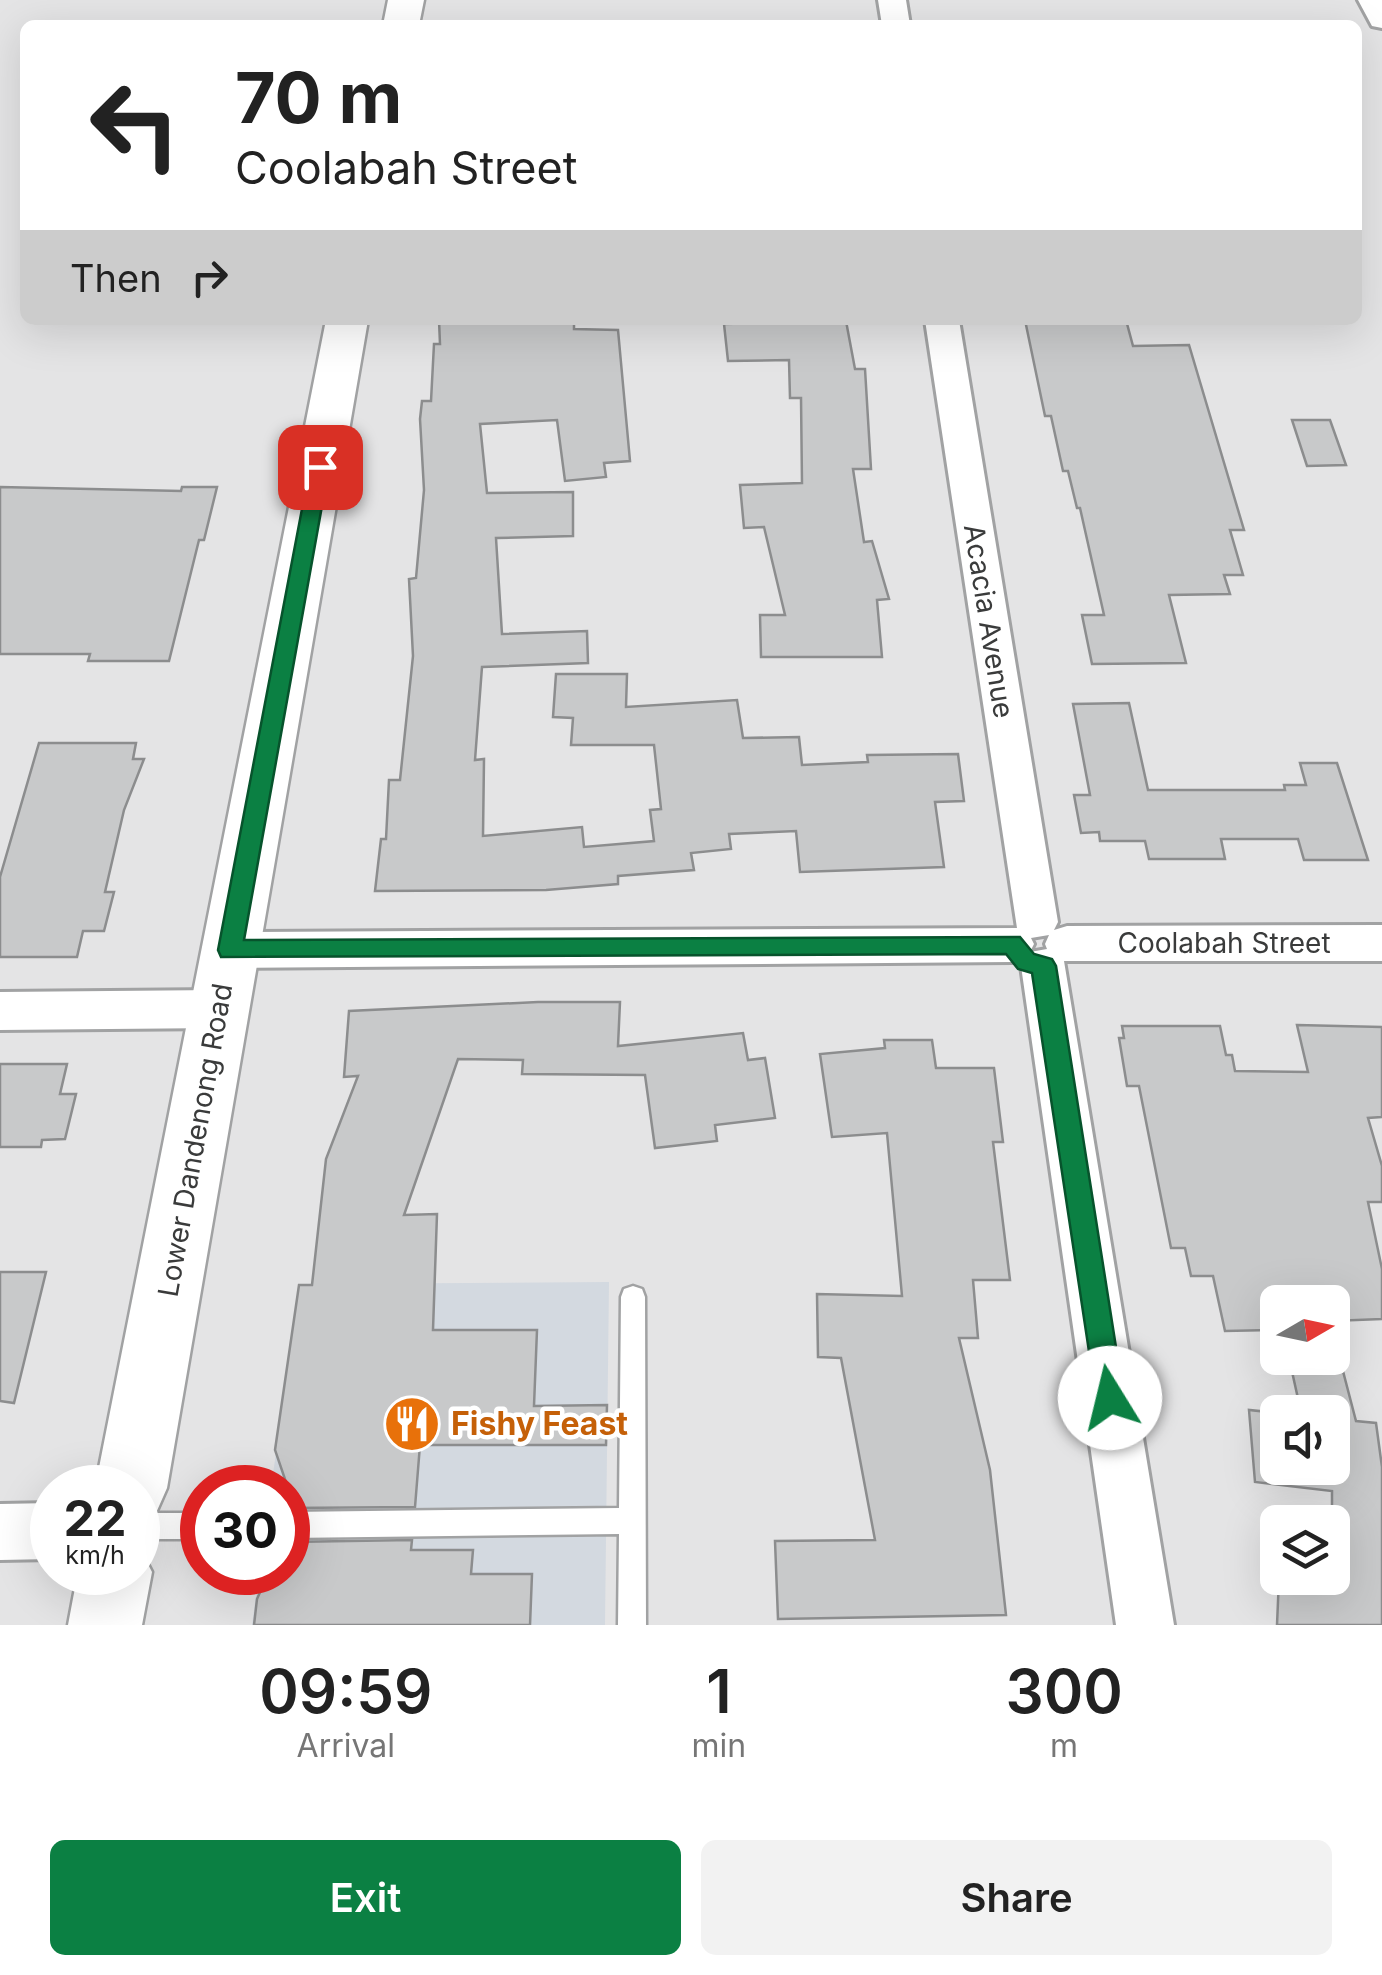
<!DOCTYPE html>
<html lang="en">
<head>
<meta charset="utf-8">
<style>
  body { margin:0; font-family:Inter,sans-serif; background:#f2f2f2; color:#222; height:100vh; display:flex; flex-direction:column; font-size:38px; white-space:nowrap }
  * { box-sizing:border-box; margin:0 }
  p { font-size:32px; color:#767676 }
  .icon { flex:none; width:55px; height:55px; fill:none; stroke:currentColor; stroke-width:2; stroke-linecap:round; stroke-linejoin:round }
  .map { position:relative; height:1625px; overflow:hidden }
  .drawer { display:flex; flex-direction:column; background:#fff; flex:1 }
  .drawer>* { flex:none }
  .guide { position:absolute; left:20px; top:20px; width:1342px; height:305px; border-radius:15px; box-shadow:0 10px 40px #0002; background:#fff; color:#222; overflow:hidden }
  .needle { width:65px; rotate:81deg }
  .tools { position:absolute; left:1260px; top:1285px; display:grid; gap:20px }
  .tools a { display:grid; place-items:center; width:90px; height:90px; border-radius:15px; background:#fff; box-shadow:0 10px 40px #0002; font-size:50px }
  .speed { position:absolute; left:30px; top:1465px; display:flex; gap:20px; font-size:50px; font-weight:700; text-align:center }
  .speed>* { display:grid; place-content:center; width:130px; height:130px; border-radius:50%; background:#fff; box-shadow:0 10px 40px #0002; line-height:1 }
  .speed small { font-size:25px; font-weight:400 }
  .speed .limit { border:15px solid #d22; background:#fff; color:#111 }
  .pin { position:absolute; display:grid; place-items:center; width:85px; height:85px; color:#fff; margin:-42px; border-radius:20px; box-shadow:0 5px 15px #0006 }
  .me { position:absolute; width:110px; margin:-55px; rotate:351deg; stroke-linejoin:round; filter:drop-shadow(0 0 8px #0008) }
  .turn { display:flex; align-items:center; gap:35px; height:210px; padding:0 50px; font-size:45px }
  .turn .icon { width:130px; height:130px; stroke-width:2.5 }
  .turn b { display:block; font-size:70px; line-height:85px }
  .then { display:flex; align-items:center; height:95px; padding:0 50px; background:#0003; gap:20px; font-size:38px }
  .eta { display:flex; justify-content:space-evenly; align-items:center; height:170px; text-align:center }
  .eta b { font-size:60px; font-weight:600; line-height:70px }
  .action { display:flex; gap:20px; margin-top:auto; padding:20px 50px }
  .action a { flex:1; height:115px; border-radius:15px; background:#0b8043; color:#fff; font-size:40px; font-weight:600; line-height:115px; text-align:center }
  .action a+a { background:#f2f2f2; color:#222 }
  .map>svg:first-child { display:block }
</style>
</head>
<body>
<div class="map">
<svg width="1382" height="1625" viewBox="0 0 1382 1625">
  <rect width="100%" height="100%" fill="#e4e4e5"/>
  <path fill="#d3d9e0" d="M609,1282L605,1625H252L259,1573L288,1572V1488L271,1487L301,1284Z"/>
  <path fill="#c8c9ca" stroke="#8c8d8e" stroke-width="2.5" d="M439,320H574V329L618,330L630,461L604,463L606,477L565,481L557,420L480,424L487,493L573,492V536L496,538L502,634L587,631L588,663L482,667L475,760L484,759L483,836L582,827L584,847L654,841L650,810L661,809L654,745H571L573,718L553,717L556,674H627L626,707L737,700L743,738L799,737L802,765L868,762L867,755L958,754L964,801L935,802L944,867L800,872L796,831L729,834L731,849L691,853L694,870L618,876V884L546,890L375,891L381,839H386L389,780H400L413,656L409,579L416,578L424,490L420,419L422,401H431L434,344H440Z
    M1025,320H1126L1133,346L1189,345L1244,530H1230L1243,575H1224L1230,594L1169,595L1186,663L1092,664L1082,615H1104L1080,508H1077L1068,471H1063L1051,416H1045Z
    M846,321L855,369H865L871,469H853L864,542L872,541L889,599L877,600L882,657H761L760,615H785L764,527L744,528L740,485L802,483L801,398H790L789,360L728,361L724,324Z
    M1292,420H1330L1346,465L1307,466Z
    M0,487L181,491L182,487H217L204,540H199L169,661H88L90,654H0Z
    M1129,703L1148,790H1285L1284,785H1306L1300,763H1337L1368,860H1304L1298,839H1221L1225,859H1149L1145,841H1100L1099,832L1081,833L1074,795H1090L1073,704Z
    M39,743H136L133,759H144L124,810L105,892H114L104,931H83L77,957H0V877Z
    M538,1002H620L618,1046L743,1033L748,1060L765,1058L775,1118L715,1125L717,1141L655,1148L645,1075L522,1074L523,1060L458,1059L404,1215L437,1214L433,1330H537L534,1406L607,1405L606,1445H420L415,1507L288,1508V1488L275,1450L299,1285H312L326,1159L358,1076L344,1077L349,1011Z
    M1297,1025L1382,1027V1117L1368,1118L1382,1166V1202H1368L1382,1269V1319L1332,1321V1302H1278V1330L1225,1331L1213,1276H1191L1185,1248H1171L1139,1086H1127L1119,1038H1124L1122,1026H1220L1226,1055H1232L1235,1071L1308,1072Z
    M884,1040H932L936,1068H994L1003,1142H993L1010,1280H973L978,1338H959L990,1470L1006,1615L778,1619L775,1541L875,1540L841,1358L818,1357L817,1294L902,1296L887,1133L832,1137L820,1054L885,1048Z
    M0,1064H67L60,1094H76L65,1139L42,1140L41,1147H0Z
    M0,1272H46L14,1403L0,1401Z
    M1332,1329L1356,1421L1376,1423L1382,1467V1625H1277L1279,1578H1332V1491L1255,1482L1249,1410L1278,1413V1468H1332V1412H1301L1289,1358H1332Z
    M412,1540L411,1550H473L471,1574H532L530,1625H254L257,1599L269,1572H288V1542Z"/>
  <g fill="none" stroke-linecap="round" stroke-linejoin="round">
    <g stroke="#a1a2a3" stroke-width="5">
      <path id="service" d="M633,1286L642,1289L645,1297L646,1625H618L619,1534L288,1538V1512L619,1508L621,1297L624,1289Z
        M138,1513H202V1539H138Z"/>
    </g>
    <g stroke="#a1a2a3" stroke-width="6">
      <path id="minor" d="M878,0H906L910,25H882Z
        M1358,0H1382V28L1372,26Z
        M925,320H959L1058,922L1054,930L1067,926L1382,925V961H1064L1174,1625H1116L1021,966L1026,957L1012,962L230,968L214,963L207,950L214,937L230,932L1017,928ZM1049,935L1045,944L1047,949L1030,952L1034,944L1031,938Z
        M219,990L235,996L242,1009L235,1022L219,1028L0,1030V992Z
        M52,1503V1559L0,1560V1504Z"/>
    </g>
    <g stroke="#a1a2a3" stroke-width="5">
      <path id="trunk" d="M388,0H424L419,25H383Z
        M326,320H368L167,1488L156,1513L138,1520V1488H95Z
        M138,1545L152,1572L142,1625H68L78,1572H138Z"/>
    </g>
    <use href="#service" fill="#fff" fill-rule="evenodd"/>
    <use href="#minor" fill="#fff" fill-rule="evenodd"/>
    <use href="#trunk" fill="#fff" fill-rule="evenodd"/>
  </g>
  <path fill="#0b8043" stroke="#07532c" stroke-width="2.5" d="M320,461L329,467L244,940L1020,937L1034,954L1052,959L1056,966L1124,1398L1120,1408L1110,1412L1100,1408L1096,1398L1032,973L1018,969L1006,954L221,957L218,950L310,467Z"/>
  <defs>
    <g id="restaurant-disc" transform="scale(2.875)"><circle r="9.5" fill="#e8710a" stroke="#fff"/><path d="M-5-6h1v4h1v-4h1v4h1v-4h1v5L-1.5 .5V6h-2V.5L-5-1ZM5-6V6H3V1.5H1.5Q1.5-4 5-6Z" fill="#fff"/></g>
  </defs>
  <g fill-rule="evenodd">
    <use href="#restaurant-disc" x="412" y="1424"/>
  </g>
  <g text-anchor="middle" stroke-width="9" stroke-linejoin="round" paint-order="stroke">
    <g font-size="28" fill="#3a3b3b" stroke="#fff">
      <text transform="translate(989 621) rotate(81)" y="10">Acacia Avenue</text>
      <text x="1224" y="953">Coolabah Street</text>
      <text transform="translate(195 1140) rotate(-80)" y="10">Lower Dandenong Road</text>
    </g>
    <g font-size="32" font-weight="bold" fill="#c56008" stroke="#fff" text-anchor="start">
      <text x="451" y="1435">Fishy Feast</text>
    </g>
  </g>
</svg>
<div class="tools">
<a><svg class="needle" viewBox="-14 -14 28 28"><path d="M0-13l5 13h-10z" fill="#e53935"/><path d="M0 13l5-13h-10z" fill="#767676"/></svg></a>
<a><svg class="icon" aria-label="sound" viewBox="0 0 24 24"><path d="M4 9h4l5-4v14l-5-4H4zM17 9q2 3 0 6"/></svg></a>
<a><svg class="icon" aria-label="layers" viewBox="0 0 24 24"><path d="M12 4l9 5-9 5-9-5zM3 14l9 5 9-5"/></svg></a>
</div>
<div class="speed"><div>22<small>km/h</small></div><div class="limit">30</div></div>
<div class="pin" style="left:320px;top:467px;background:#d93025"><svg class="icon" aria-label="arrive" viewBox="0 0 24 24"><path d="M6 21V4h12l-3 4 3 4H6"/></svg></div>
<svg class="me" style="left:1110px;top:1398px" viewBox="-20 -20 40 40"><circle r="19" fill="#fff"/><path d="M0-13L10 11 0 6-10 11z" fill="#0b8043"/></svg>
<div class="guide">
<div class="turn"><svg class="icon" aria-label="left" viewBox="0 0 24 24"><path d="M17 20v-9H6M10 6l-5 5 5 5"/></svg><div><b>70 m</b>Coolabah Street</div></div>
<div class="then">Then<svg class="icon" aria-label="right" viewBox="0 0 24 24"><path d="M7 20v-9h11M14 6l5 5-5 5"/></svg></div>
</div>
</div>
<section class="drawer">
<div class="eta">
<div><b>09:59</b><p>Arrival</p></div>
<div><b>1</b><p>min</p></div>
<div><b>300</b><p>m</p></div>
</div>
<div class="action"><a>Exit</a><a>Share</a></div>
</section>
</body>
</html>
